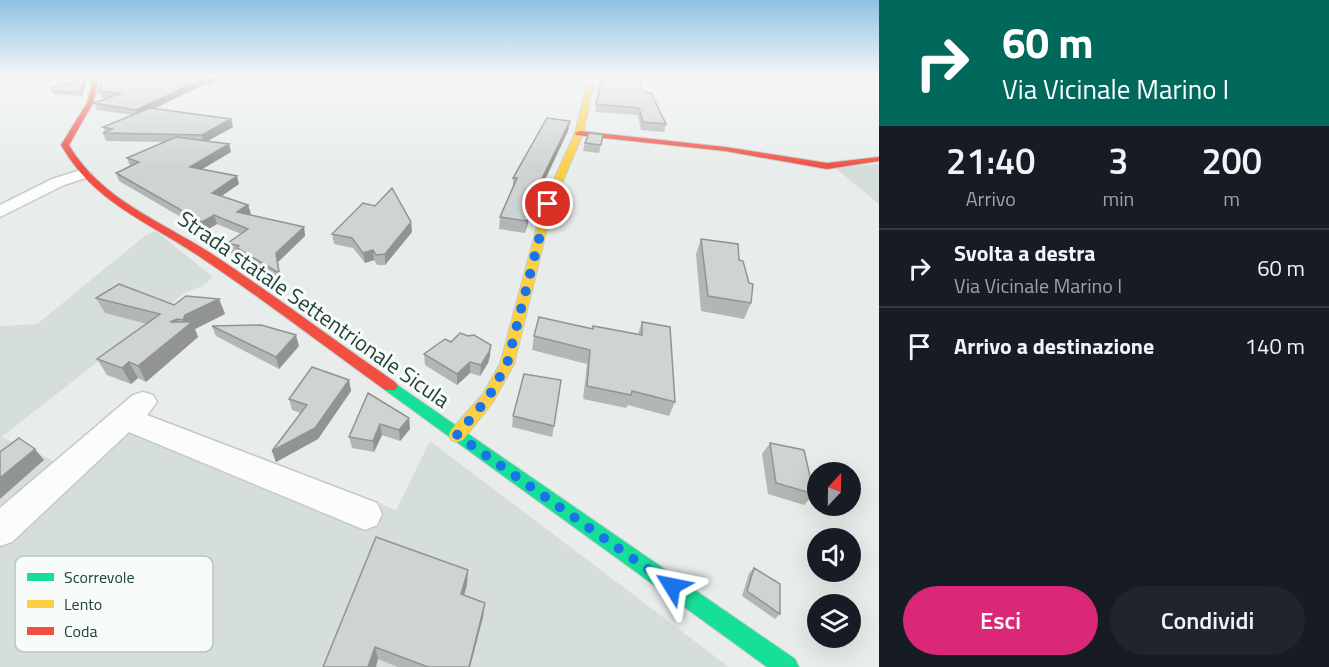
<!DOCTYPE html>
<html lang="it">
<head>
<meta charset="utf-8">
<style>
  body { margin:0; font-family:"Titillium Web",sans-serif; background:#20242c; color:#f1f3f6; height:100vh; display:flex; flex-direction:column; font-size:22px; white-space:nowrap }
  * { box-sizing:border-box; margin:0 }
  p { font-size:20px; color:#9ea1a6 }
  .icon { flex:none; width:33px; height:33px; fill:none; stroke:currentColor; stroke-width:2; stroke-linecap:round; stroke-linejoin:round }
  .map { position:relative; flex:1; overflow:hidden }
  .panel { display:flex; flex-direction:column; background:#171b24; width:450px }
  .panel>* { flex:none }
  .guide { background:#00695c; color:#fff; overflow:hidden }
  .needle { width:39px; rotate:22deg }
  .fabs { position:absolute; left:807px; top:462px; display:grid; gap:12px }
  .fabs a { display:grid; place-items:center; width:54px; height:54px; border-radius:50%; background:#171b24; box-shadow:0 6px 24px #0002; font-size:30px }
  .pin { position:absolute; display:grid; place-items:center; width:51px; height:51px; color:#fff; margin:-26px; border:3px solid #fff; border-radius:50%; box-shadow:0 2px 6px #0007 }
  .me { position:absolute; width:66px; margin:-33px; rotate:305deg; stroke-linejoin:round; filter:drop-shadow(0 0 4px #0008) }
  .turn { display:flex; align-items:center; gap:21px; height:126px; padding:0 24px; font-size:27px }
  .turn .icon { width:78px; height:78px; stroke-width:2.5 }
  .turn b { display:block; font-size:42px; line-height:51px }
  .eta { display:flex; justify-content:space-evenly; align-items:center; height:102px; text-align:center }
  .eta b { font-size:36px; font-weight:600; line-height:42px }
  .cta { display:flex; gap:12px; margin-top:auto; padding:12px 24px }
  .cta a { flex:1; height:69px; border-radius:36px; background:#db2777; color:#fff; font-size:24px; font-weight:600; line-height:69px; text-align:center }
  .cta a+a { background:#20242c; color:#f1f3f6 }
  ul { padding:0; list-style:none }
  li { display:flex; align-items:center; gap:18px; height:78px; padding:0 24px; border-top:2px solid #363941 }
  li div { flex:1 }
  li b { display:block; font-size:22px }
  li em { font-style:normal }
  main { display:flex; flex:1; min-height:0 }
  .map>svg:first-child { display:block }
</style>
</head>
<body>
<main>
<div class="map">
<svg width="879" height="667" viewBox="0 0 879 667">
  <rect width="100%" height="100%" fill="#e8edeb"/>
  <path fill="#d6dedb" d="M879,164V204L834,167Z
    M156,231L213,277L203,286L186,292L2,437L58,463L125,407L396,510L430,441L729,667H0V326L37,324L146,235Z"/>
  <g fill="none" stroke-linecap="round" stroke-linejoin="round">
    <g stroke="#c5cac8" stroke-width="3">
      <path id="street" d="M84,169L92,174L89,177L64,185L0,217V205L52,179Z
        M143,392L153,395L157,402L147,415L377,503L382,514L377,525L365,530L129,432L12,542L0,546V508L133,395Z"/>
    </g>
    <g stroke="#c3cbc8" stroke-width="2">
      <path id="fast" d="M390,380L795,659L799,667H767L385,390L382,386L385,382Z"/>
    </g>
    <g stroke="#c3cbc8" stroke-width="2">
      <path id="slow" d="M589,76H595L583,133L553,204L514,364L493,402L463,440L457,442L451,440L449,435L451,430L483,394L500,364L543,204L575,133Z"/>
    </g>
    <g stroke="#c3cbc8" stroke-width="2">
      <path id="jam" d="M94,76H100L93,103L69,145C101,200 161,221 212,254C274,295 334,340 395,382L398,386L395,390H385C325,347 267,302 206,261C152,223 95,205 61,145L87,103Z
        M579,131L725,147L827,163L879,157V161L827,169L725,151L576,135L575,133Z"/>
    </g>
    <use href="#street" fill="#fcfcfc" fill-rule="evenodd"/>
    <use href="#fast" fill="#16e098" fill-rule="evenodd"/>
    <use href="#slow" fill="#ffcf43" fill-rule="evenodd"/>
    <use href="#jam" fill="#f24e42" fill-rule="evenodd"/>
  </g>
  <path fill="#b2b6b5" d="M103,76H227L209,85L205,84L154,109L233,127L207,141L229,144L231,152L202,169L239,184L222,196L248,205L251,214L250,215L304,227L305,236L278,262L282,283L240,257L239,254L230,253L228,243L241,234L217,224L205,231L119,181L116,173L130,166L127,158L164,142L106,141L103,133L105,132L103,127L133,115L97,110L94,103L108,98H102L99,91Z
    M602,76L643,92L666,124L664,132L641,130L638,115L595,112Z
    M84,79L86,83L82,96L54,94L52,91Z
    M570,121L568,131L534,203L525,233L499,229L500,217L513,189V178Z
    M603,135L599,153L583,151L585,143Z
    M411,222L412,232L385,265H377L374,260L365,263L353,248L334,244L332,234Z
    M701,239L739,260L751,303L744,319L701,311L696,254Z
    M96,298L174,305L219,299L225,314L195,329L198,337L146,382L138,378L131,384L107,375L97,359L147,324L105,313Z
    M642,322L675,402L669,416L628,405L626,408L583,399L587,364L532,350L534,336L592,329L638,334Z
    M212,326L299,346L279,369L216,336Z
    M451,342L490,356L488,363L480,376L470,373L457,385L425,365L424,354Z
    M349,380L351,391L318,439L276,462L272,451L300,413L292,410L289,399Z
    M368,393L409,418L410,429L400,441L382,435L374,452L352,448L349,437Z
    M513,416L554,426L552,437L512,427Z
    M770,443L814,494L804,505L768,494L762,454Z
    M754,568L780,614L775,619L742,596L749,573Z
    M467,585L464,595L483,617L470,667H398L378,659L323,667Z"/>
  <path fill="#919493" d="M213,76H227L209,85L207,79Z
    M84,79L86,83L82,96L80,92Z
    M203,79L205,84L138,116L136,110Z
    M231,119L233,127L204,143L202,135Z
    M570,121L568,131L534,203L525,233L527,221L536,191Z
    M229,144L231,152L192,175L190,167Z
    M237,176L239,184L214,201L212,193Z
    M248,205L251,214L240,221L237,212Z
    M214,215L217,224L205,231L202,222Z
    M411,222L412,232L385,265V254Z
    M304,227L305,236L278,262L282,283L276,253Z
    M373,250L374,260L365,263L363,253Z
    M219,299L225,314L195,329L198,337L146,382L138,366L170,322L177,319L182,330L186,326L183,320L185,315Z
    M296,335L299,346L279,369L276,357Z
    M491,345L490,356L488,363L480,376L481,365Z
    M129,362L138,378L131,384L122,368Z
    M470,362V373L457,385V374Z
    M349,380L351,391L318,439L276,462L272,451Z
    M409,418L410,429L400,441L399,430Z
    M380,424L382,435L374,452L373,441Z
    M35,449L44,460L0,499V478Z
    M468,570L467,585L460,608L461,594Z
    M485,603L483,617L470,667H469Z
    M375,647L378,659L376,667H368Z"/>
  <path fill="#cfd4d2" stroke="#919493" stroke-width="1.5" d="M103,76H213L207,79H203L136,110L94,103L122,93L99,91Z
    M602,76H640L643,92L651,93L666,124L643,122L639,108L596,104Z
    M84,79L80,92L52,91V88Z
    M150,108L231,119L202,135L103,133L112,129L103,127Z
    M547,118L570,121L536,191L527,221L500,217L517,178H513Z
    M589,133L603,135L601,145L585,143Z
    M176,137L229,144L190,167L237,176L212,193L248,205L237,212L304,227L276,253L279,273L237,248L239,246L228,243L248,229L214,215L202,222L116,173L139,162L127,158Z
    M392,188L411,222L385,254L376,255L373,250L363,253L352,238L332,234L363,203L375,206Z
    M701,239L738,244L739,260L743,261L749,283L753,284L751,303L708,296Z
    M119,284L174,305L186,296L219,299L185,315L183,320L177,319L170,322H192L138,366L129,362L122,368L97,359L160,314L96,298Z
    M539,317L593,329V326L642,335V322L670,327L675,402L632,391L631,395L587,386L590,350L534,336Z
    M261,325L296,335L276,357L212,326Z
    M460,333L468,336L474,335L491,345L489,352L481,365L470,362L457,374L424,354L445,339L451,342Z
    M312,367L349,380L315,428L272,451L307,405L289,399Z
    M524,374L561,380L554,426L513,416Z
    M368,393L409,418L399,430L380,424L373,441L349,437Z
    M19,438L35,449L0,478V452Z
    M770,443L804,450L814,494L776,483Z
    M376,537L468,570L461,594L485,603L469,667H428L375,647L368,667H323Z
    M754,568L780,584V614L747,591Z"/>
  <linearGradient id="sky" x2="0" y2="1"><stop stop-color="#8fc1e3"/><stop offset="0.45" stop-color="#f5f7f6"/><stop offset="1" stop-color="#f5f7f6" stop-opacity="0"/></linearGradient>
  <rect width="879" height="169" fill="url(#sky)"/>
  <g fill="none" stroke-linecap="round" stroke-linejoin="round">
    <path stroke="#1a73e8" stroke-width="10" stroke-dasharray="0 18" d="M548,204L507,364L488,398L457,435L672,586"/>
  </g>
  <g text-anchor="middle" stroke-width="6" stroke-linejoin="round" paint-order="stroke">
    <g font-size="22" fill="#24423a" stroke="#f7fbf9">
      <text transform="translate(314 309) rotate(35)" y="8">Strada statale Settentrionale Sicula</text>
    </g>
  </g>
  <rect x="15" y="556" width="198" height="96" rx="9" fill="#f7fbf9" stroke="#b8c4c0" stroke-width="1.5"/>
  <rect x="27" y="573" width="27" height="8" fill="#16e098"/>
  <rect x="27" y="600" width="27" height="8" fill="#ffcf43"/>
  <rect x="27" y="627" width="27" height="8" fill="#f24e42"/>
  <g font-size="16" fill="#24423a">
    <text x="64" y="583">Scorrevole</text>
    <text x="64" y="610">Lento</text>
    <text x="64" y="637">Coda</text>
  </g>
</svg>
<div class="fabs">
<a><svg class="needle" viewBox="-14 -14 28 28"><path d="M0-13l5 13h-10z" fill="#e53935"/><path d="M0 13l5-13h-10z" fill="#9ea1a6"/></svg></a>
<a><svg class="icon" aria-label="sound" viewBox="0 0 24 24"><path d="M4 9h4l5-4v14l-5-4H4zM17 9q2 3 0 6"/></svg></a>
<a><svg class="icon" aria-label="layers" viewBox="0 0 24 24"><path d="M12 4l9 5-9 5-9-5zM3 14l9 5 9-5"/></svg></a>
</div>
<div class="pin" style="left:548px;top:204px;background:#d93025"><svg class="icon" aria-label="arrive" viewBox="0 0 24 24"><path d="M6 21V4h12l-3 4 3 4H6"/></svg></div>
<svg class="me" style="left:672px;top:586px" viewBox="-20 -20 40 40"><path d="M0-17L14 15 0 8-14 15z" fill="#1a73e8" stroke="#fff" stroke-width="4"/></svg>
</div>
<section class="panel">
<div class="guide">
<div class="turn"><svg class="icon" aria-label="right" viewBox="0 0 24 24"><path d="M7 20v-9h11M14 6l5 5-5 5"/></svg><div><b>60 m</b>Via Vicinale Marino I</div></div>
</div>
<div class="eta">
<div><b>21:40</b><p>Arrivo</p></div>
<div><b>3</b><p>min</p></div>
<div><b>200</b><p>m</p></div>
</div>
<ul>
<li><svg class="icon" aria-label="right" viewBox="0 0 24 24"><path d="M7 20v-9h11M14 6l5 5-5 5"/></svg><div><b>Svolta a destra</b><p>Via Vicinale Marino I</p></div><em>60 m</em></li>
<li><svg class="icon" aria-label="arrive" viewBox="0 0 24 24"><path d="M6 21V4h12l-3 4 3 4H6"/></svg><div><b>Arrivo a destinazione</b></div><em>140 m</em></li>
</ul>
<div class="cta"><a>Esci</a><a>Condividi</a></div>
</section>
</main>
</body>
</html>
